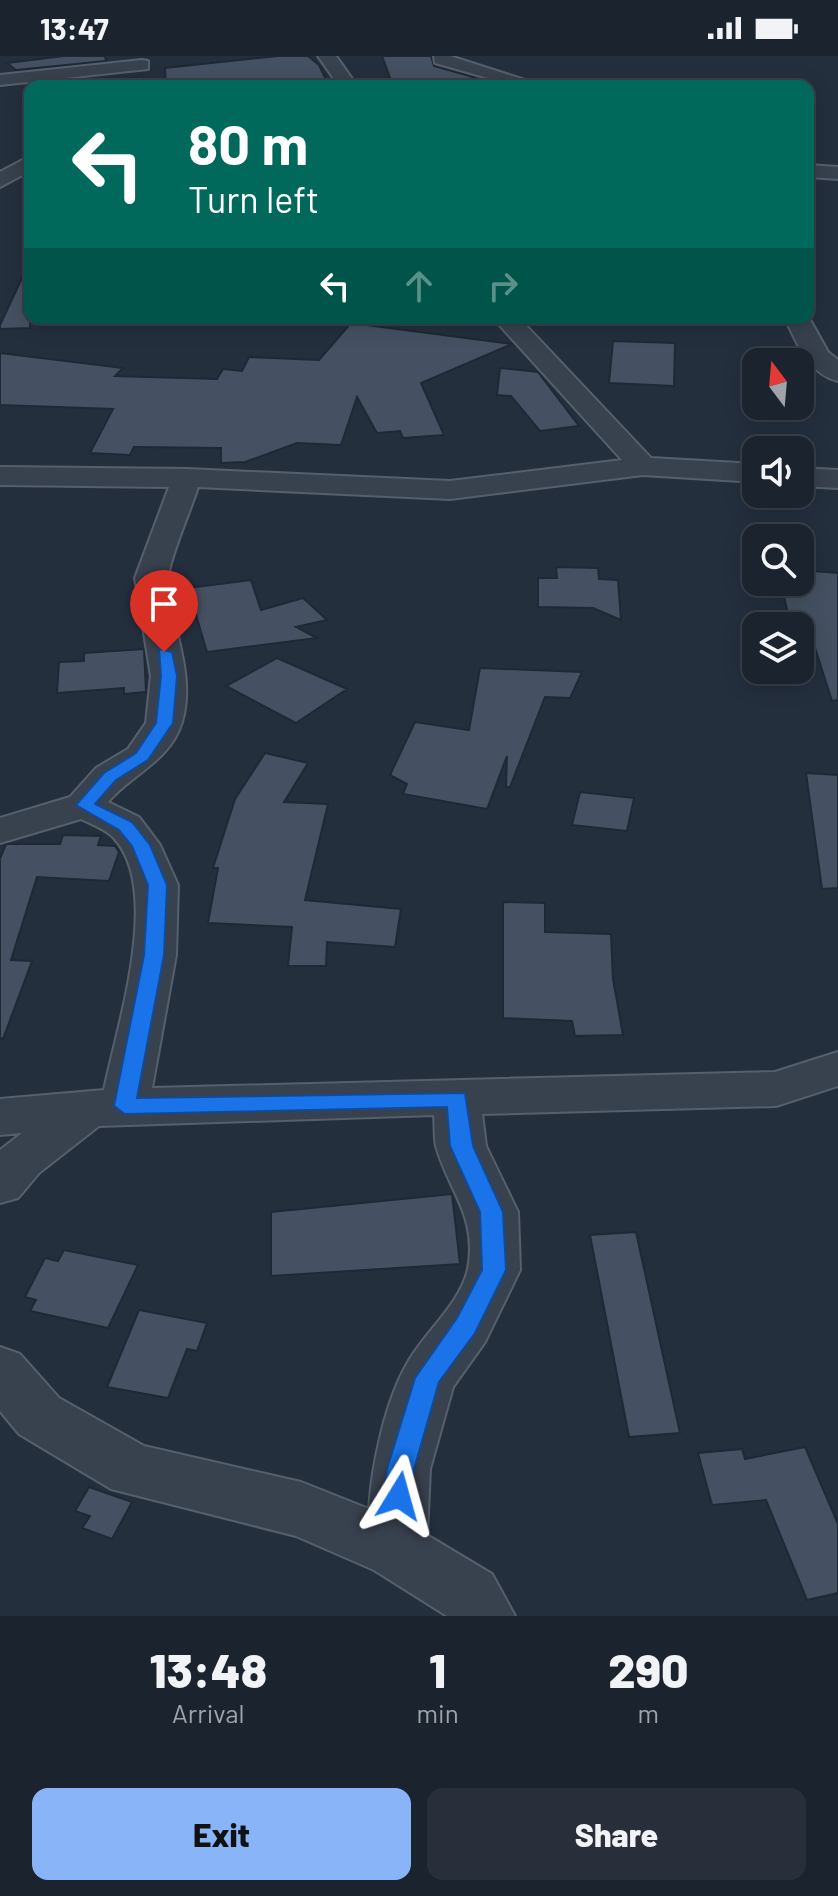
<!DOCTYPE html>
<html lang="en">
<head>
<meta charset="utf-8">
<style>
  body { margin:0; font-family:Barlow,sans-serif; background:#282f3a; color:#f1f3f6; height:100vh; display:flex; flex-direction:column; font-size:30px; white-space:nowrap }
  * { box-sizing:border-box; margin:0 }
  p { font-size:26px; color:#a0a4aa }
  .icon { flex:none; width:44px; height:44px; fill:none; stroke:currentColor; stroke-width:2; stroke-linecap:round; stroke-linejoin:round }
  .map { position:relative; height:1560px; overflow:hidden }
  .sheet { display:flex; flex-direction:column; background:#1b232e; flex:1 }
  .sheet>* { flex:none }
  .banner { position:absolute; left:24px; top:24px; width:790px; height:244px; border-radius:16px; box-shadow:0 4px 20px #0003,0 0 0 2px #39404a; background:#00695c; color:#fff; overflow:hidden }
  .needle { width:52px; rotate:344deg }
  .controls { position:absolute; left:742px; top:292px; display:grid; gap:16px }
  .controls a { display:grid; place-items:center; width:72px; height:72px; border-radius:16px; background:#1b232e; box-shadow:0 4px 20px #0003,0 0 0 2px #39404a; font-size:40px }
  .pin { position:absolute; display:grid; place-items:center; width:68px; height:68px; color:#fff; margin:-82px -34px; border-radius:50% 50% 50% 0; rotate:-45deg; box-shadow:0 0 8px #0007 }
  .pin .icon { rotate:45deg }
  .me { position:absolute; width:88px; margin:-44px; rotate:8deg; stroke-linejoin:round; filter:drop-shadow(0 0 6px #0008) }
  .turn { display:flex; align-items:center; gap:28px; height:168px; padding:0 32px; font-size:36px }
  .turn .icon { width:104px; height:104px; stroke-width:2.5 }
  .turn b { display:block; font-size:56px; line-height:68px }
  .lanes { display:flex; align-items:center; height:76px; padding:0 32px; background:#0003; justify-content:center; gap:40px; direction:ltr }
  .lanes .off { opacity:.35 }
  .eta { display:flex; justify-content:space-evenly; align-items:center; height:136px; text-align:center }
  .eta b { font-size:48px; font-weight:800; line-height:56px }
  .action { display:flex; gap:16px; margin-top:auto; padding:16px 32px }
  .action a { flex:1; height:92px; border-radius:16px; background:#8ab4f8; color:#111; font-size:32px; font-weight:800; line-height:92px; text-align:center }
  .action a+a { background:#282f3a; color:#f1f3f6 }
  .status { display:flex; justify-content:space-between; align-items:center; height:56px; padding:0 40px; background:#1b232e; direction:ltr }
  .status svg { height:22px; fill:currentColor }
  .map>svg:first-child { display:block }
</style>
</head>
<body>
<div class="status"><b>13:47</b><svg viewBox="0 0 49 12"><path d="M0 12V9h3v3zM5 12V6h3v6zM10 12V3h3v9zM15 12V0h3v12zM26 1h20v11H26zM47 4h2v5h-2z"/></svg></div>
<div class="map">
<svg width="838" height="1560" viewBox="0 0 838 1560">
  <rect width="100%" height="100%" fill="#242f3e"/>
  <path fill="#455162" stroke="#1f2835" stroke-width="2" d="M64,0H105L106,5L16,14L7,7Z
    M278,0H308L319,9L329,30H166L165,12Z
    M382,0H431L434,10L473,21L467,25L470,30H393Z
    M30,205V272L0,273V269Z
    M351,267L512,288L421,327L444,379L403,382L400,375L377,377L357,341L341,389L297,387L245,406L221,407V392L134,391L130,399L90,397L113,353L0,349V297L123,312L115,320L217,323L223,313L242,315L249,301L319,304Z
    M613,285L675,287L674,330L609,327Z
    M500,312L538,316L579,370L540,375L511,340L497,339Z
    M556,511L598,512L599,523L618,524L621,564L593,552L538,551V522H557Z
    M800,514L838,517V644L832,645L815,592L800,591V570H791L783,537H798Z
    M251,524L261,554L303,542L327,564L296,571L317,582L207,596L188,532Z
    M144,593L146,636L124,638V632L57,637L59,606L84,605V597Z
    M277,602L347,633L296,667L226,630Z
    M480,612L582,616L570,642L545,641L510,731H506L507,700L487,753L403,738L407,728L390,719L415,666L469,674Z
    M265,697L308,707L284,746L328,748L305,844L401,853L395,891L327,886L326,910H288L292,871L208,867L218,812H213L235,743Z
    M806,717L838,719V832L822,833Z
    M580,736L634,742L627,775L572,769Z
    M63,779L101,780L98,789L115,790L119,796L109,825L37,821L11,904L32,905L3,983L0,982V803L6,788H60Z
    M503,846L545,847V876L611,878L613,923L623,979L575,980L572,965L503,962Z
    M452,1138L460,1208L271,1220V1156Z
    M636,1176L680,1377L629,1381L590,1179Z
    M64,1194L138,1209L108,1272L30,1255L36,1244L25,1241L45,1202L58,1205Z
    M139,1254L207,1267L197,1295L187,1293L168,1342L107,1331Z
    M805,1391L838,1468V1537L807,1544L766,1444L712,1449L698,1397L742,1393L745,1403Z
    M89,1431L132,1446L112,1483L82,1472L90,1460L75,1455Z"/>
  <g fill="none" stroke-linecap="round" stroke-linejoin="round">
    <g stroke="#565f6c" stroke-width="4">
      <path id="street" d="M318,0H336L357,30H339Z
        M434,0H450L544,30H516L435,7Z
        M142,4L148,5V13L0,29V19Z
        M30,100V115L0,131V116Z
        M808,109L838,111V123L808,121Z
        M808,260L828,296L838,304V325C808,318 797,287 785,262Z
        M493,262H519L651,402L756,408V426L643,419L450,443L198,431C192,451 167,508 168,525C171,572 196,618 182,666C171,704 132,718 108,746L139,761L160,789L178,829L176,899L152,1032L775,1016L838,996V1030L776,1050L482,1058L486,1090L518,1156L520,1214L485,1286L453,1331L430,1413L427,1479L492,1518L515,1560H447L374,1514L296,1480L111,1433L19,1378L0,1355V1291L20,1298L59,1342L144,1390L301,1426L369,1453C372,1409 385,1345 408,1306C425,1276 460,1248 468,1213C478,1160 448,1134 436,1090C434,1081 435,1069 434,1059L99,1070L39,1117L18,1142L0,1147V1094L22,1077L0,1079V1043L104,1034C117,970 163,833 113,781C105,773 91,768 81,763L0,787V762L70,741L96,712L128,693L146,667L151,620L135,522L169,431L0,429V411L187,413L450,425L622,404Z
        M800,412L838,414V432L800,430Z"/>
    </g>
    <use href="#street" fill="#38414e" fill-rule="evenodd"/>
  </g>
  <path fill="#1a73e8" stroke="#114b97" stroke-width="2" d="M159,593L172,596L177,620L173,667L148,704L116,724L95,748L132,766L150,789L167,829L164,899L137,1042L465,1037L473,1090L503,1156L506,1214L475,1277L439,1326L414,1413L409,1449L399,1453L389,1449L385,1440L387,1413L415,1322L457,1262L482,1214L480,1156L450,1090L447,1051L125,1058L114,1050L144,899L148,829L132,790L119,774L76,749L104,717L136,697L156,667L161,620Z"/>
</svg>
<div class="controls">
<a><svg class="needle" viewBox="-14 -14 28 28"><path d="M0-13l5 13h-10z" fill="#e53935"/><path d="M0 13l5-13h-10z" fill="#a0a4aa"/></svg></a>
<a><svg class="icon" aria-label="sound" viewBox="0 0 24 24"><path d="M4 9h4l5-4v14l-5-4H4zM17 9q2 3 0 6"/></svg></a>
<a><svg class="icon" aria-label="search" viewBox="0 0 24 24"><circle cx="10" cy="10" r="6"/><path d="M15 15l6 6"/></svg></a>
<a><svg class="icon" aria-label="layers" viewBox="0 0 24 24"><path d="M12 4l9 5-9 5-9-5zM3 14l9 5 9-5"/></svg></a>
</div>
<div class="pin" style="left:164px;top:596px;background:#d93025"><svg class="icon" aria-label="arrive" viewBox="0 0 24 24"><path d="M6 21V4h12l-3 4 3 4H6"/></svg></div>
<svg class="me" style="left:399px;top:1440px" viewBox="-20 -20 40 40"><path d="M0-17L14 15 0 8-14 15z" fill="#1a73e8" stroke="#fff" stroke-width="4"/></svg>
<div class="banner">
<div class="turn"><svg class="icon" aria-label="left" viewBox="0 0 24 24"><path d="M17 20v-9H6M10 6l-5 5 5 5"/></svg><div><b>80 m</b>Turn left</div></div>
<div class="lanes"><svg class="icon" aria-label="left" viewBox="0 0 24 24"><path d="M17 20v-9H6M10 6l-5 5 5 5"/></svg><svg class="icon off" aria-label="ahead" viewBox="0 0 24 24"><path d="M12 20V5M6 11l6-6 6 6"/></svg><svg class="icon off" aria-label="right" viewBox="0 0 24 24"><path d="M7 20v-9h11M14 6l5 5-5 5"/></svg></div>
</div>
</div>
<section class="sheet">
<div class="eta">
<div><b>13:48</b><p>Arrival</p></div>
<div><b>1</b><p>min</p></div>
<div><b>290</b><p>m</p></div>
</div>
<div class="action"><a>Exit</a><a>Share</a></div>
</section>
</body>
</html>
